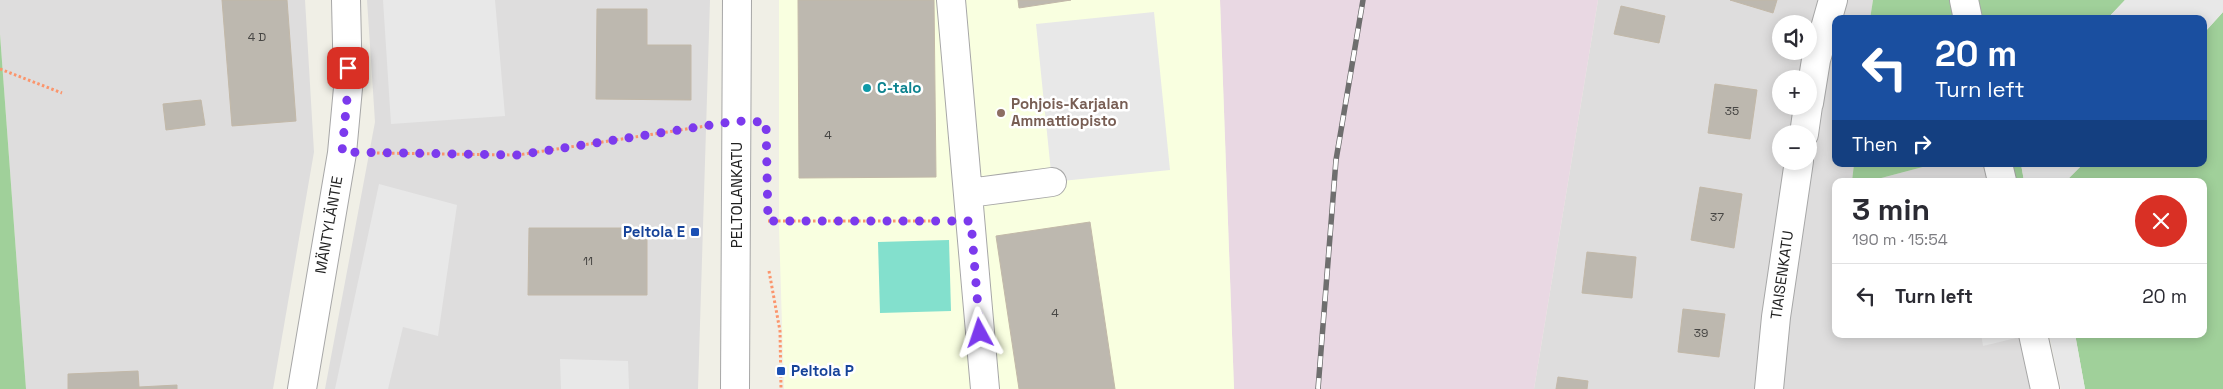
<!DOCTYPE html>
<html lang="en">
<head>
<meta charset="utf-8">
<style>
  body { margin:0; font-family:"Space Grotesk",sans-serif; background:#f2f2f3; color:#2b2b33; height:100vh; display:flex; flex-direction:column; font-size:19px; white-space:nowrap }
  * { box-sizing:border-box; margin:0 }
  p { font-size:16px; color:#7c7c81 }
  .icon { flex:none; width:28px; height:28px; fill:none; stroke:currentColor; stroke-width:2; stroke-linecap:round; stroke-linejoin:round }
  .map { position:relative; flex:1; overflow:hidden }
  .sheet { position:absolute; left:1832px; top:178px; width:375px; height:160px; display:flex; flex-direction:column; background:#fff; border-radius:10px; box-shadow:0 2px 12px #0003 }
  .sheet>* { flex:none }
  .hud { position:absolute; left:1832px; top:15px; width:375px; height:152px; border-radius:10px; box-shadow:0 2px 12px #0003; background:#1a4fa0; color:#fff; overflow:hidden }
  .tools { position:absolute; left:1772px; top:15px; display:grid; gap:10px }
  .tools a { display:grid; place-items:center; width:45px; height:45px; border-radius:50%; background:#fff; box-shadow:0 2px 12px #0003; font-size:25px }
  .pin { position:absolute; display:grid; place-items:center; width:42px; height:42px; color:#fff; margin:-21px; border-radius:10px; box-shadow:0 2px 8px #0006 }
  .me { position:absolute; width:55px; margin:-28px; rotate:355deg; stroke-linejoin:round; filter:drop-shadow(0 0 4px #0008) }
  .turn { display:flex; align-items:center; gap:18px; height:105px; padding:0 20px; font-size:22px }
  .turn .icon { width:65px; height:65px; stroke-width:2.5 }
  .turn b { display:block; font-size:35px; line-height:42px }
  .then { display:flex; align-items:center; height:48px; padding:0 20px; background:#0003; gap:10px; font-size:19px }
  .round { display:grid; place-items:center; flex:none; width:52px; height:52px; border-radius:26px; background:#f2f2f3 }
  .overview { display:flex; align-items:center; justify-content:space-between; height:85px; padding:0 20px }
  h1 { font-size:30px; font-weight:800; line-height:38px }
  ul { padding:0; list-style:none }
  li { display:flex; align-items:center; gap:15px; height:65px; padding:0 20px; border-top:1px solid #e1e1e2 }
  li div { flex:1 }
  li b { display:block; font-size:19px }
  li em { font-style:normal }
  .map>svg:first-child { display:block }
</style>
</head>
<body>
<div class="map">
<svg width="2223" height="389" viewBox="0 0 2223 389">
  <rect width="100%" height="100%" fill="#f0efe6"/>
  <path fill="#dedddd" fill-rule="evenodd" d="M0,0H305L314,152L273,389H26L0,34Z
    M367,0H710L698,389H325L375,122Z
    M1598,0H1873L1870,19H1836V164H1854L1852,181H1836V334H2038L2055,389H1534ZM1781,24H1809V51H1781ZM1781,79H1809V106H1781ZM1781,134H1809V161H1781Z
    M1934,164H1983L1989,181H1870Z"/>
  <path fill="#e9d8e3" d="M1220,0H1598L1534,389H1234Z"/>
  <path fill="#f9ffe0" d="M779,0H1220L1234,389H784L779,227Z"/>
  <path fill="#a0d09a" d="M1873,0H2125L2107,19H1870Z
    M2223,12V389H2085L2075,334H2204V181H2066L2083,164H2204V33Z
    M0,34L26,389H0Z
    M1854,164H1934L1870,181H1852Z
    M1985,164H2021L2024,181H1993Z"/>
  <path fill="#83e0cd" d="M949,240L951,311L880,313L878,242Z"/>
  <path fill="#e8e8e8" d="M383,0H495L505,116L391,124Z
    M2125,0H2223V12L2204,33V19H2107Z
    M1154,12L1170,170L1052,182L1036,24Z
    M2021,164H2083L2066,181H2024Z
    M379,184L457,205L438,336L403,327L388,389H335Z
    M1981,334H2015L2016,338L1983,346Z
    M2049,334H2075L2085,389H2061Z
    M560,359L628,361L629,389H561Z"/>
  <path fill="#bdb8af" stroke="#c2b8a8" d="M222,0H287L296,121L232,126Z
    M798,0H934L936,177L799,178Z
    M1018,0H1071L1019,8Z
    M1730,0H1777L1773,13Z
    M1621,6L1665,16L1659,43L1614,34Z
    M597,9H647V45H691V100L596,99Z
    M1715,84L1757,90L1750,139L1708,133Z
    M201,100L205,125L166,130L163,104Z
    M1700,187L1742,194L1734,248L1691,240Z
    M1090,222L1115,389H1019L996,236Z
    M529,228H647V295H528Z
    M1587,252L1636,257L1632,298L1582,293Z
    M1683,309L1725,314L1719,357L1678,352Z
    M138,371L139,387L177,385V389H68V374Z
    M1558,377L1588,381L1587,389H1556Z"/>
  <g fill="none" stroke-linecap="round" stroke-linejoin="round">
    <g stroke="#a7a7a7" stroke-width="30">
      <path id="minor" d="M951,0L985,389
        M1964,0L1968,19
        M1809,103L1816,60L1833,0
        M1804,134L1808,106
        M1998,164L2002,181
        M969,193L1052,182
        M2033,334L2045,389
        M302,389L342,153L348,88L346,0
        M735,389L737,0
        M1769,389L1776,317L1799,161"/>
    </g>
    <path stroke="#fb956c" stroke-width="3" stroke-dasharray="2.5 2.5" stroke-linecap="butt" d="M0,69L62,93
      M372,153L518,155L706,126
      M768,221H940
      M769,271L780,331L781,389"/>
    <use href="#minor" stroke="#fff" stroke-width="28"/>
    <g stroke="#6e6e6e" stroke-width="5.5">
      <path id="rail" d="M1318,389L1336,160L1363,0"/>
    </g>
    <use href="#rail" stroke="#fff" stroke-width="4" stroke-dasharray="11" stroke-linecap="butt"/>
  </g>
  <g fill="none" stroke-linecap="round" stroke-linejoin="round">
    <path stroke="#7c3aed" stroke-width="9" stroke-dasharray="0 16.2" d="M348,68V88L342,152L518,155L737,121L766,122L768,221H971L980,333"/>
  </g>
  <circle fill="#0f9aa8" stroke="#fff" stroke-width="2" cx="867" cy="88" r="5"/>
  <circle fill="#8d6e63" stroke="#fff" stroke-width="2" cx="1001" cy="113" r="5"/>
  <g fill="#1a4fb4" stroke="#fff" stroke-width="2">
    <rect x="690" y="227" width="10" height="10" rx="2.5"/>
    <rect x="776" y="366" width="10" height="10" rx="2.5"/>
  </g>
  <g text-anchor="middle" stroke-width="5" stroke-linejoin="round" paint-order="stroke">
    <g font-size="12" fill="#474644">
      <text x="257" y="41">4 D</text>
      <text x="1732" y="115">35</text>
      <text x="828" y="139">4</text>
      <text x="1717" y="221">37</text>
      <text x="588" y="265">11</text>
      <text x="1055" y="317">4</text>
      <text x="1701" y="337">39</text>
    </g>
    <g font-size="15" font-weight="bold" fill="#0d838f" stroke="#fff" text-anchor="start">
      <text x="877" y="93">C-talo</text>
    </g>
    <g font-size="15" font-weight="bold" fill="#785e54" stroke="#fff" text-anchor="start">
      <text x="1011" y="109">Pohjois-Karjalan<tspan x="1011" dy="17">Ammattiopisto</tspan></text>
    </g>
    <g font-size="15" fill="#202020" stroke="#fff">
      <text transform="translate(737 195) rotate(-90)" y="5">PELTOLANKATU</text>
      <text transform="translate(329 225) rotate(-80)" y="5">MÄNTYLÄNTIE</text>
      <text transform="translate(1782 275) rotate(-82)" y="5">TIAISENKATU</text>
    </g>
    <g font-size="15" font-weight="bold" fill="#164399" stroke="#fff" text-anchor="end">
      <text x="685" y="237">Peltola E</text>
      <text x="791" y="376" text-anchor="start">Peltola P</text>
    </g>
  </g>
</svg>
<div class="tools">
<a><svg class="icon" aria-label="sound" viewBox="0 0 24 24"><path d="M4 9h4l5-4v14l-5-4H4zM17 9q2 3 0 6"/></svg></a>
<a>+</a>
<a>−</a>
</div>
<div class="pin" style="left:348px;top:68px;background:#d93025"><svg class="icon" aria-label="arrive" viewBox="0 0 24 24"><path d="M6 21V4h12l-3 4 3 4H6"/></svg></div>
<svg class="me" style="left:980px;top:333px" viewBox="-20 -20 40 40"><path d="M0-17L14 15 0 8-14 15z" fill="#7c3aed" stroke="#fff" stroke-width="4"/></svg>
<div class="hud">
<div class="turn"><svg class="icon" aria-label="left" viewBox="0 0 24 24"><path d="M17 20v-9H6M10 6l-5 5 5 5"/></svg><div><b>20 m</b>Turn left</div></div>
<div class="then">Then<svg class="icon" aria-label="right" viewBox="0 0 24 24"><path d="M7 20v-9h11M14 6l5 5-5 5"/></svg></div>
</div>
<section class="sheet">
<div class="overview"><div><h1>3 min</h1><p>190 m · 15:54</p></div><a class="round" style="background:#d93025;color:#fff"><svg class="icon" aria-label="close" viewBox="0 0 24 24"><path d="M6 6l12 12M18 6L6 18"/></svg></a></div>
<ul>
<li><svg class="icon" aria-label="left" viewBox="0 0 24 24"><path d="M17 20v-9H6M10 6l-5 5 5 5"/></svg><div><b>Turn left</b></div><em>20 m</em></li>
</ul>
</section>
</div>
</body>
</html>
